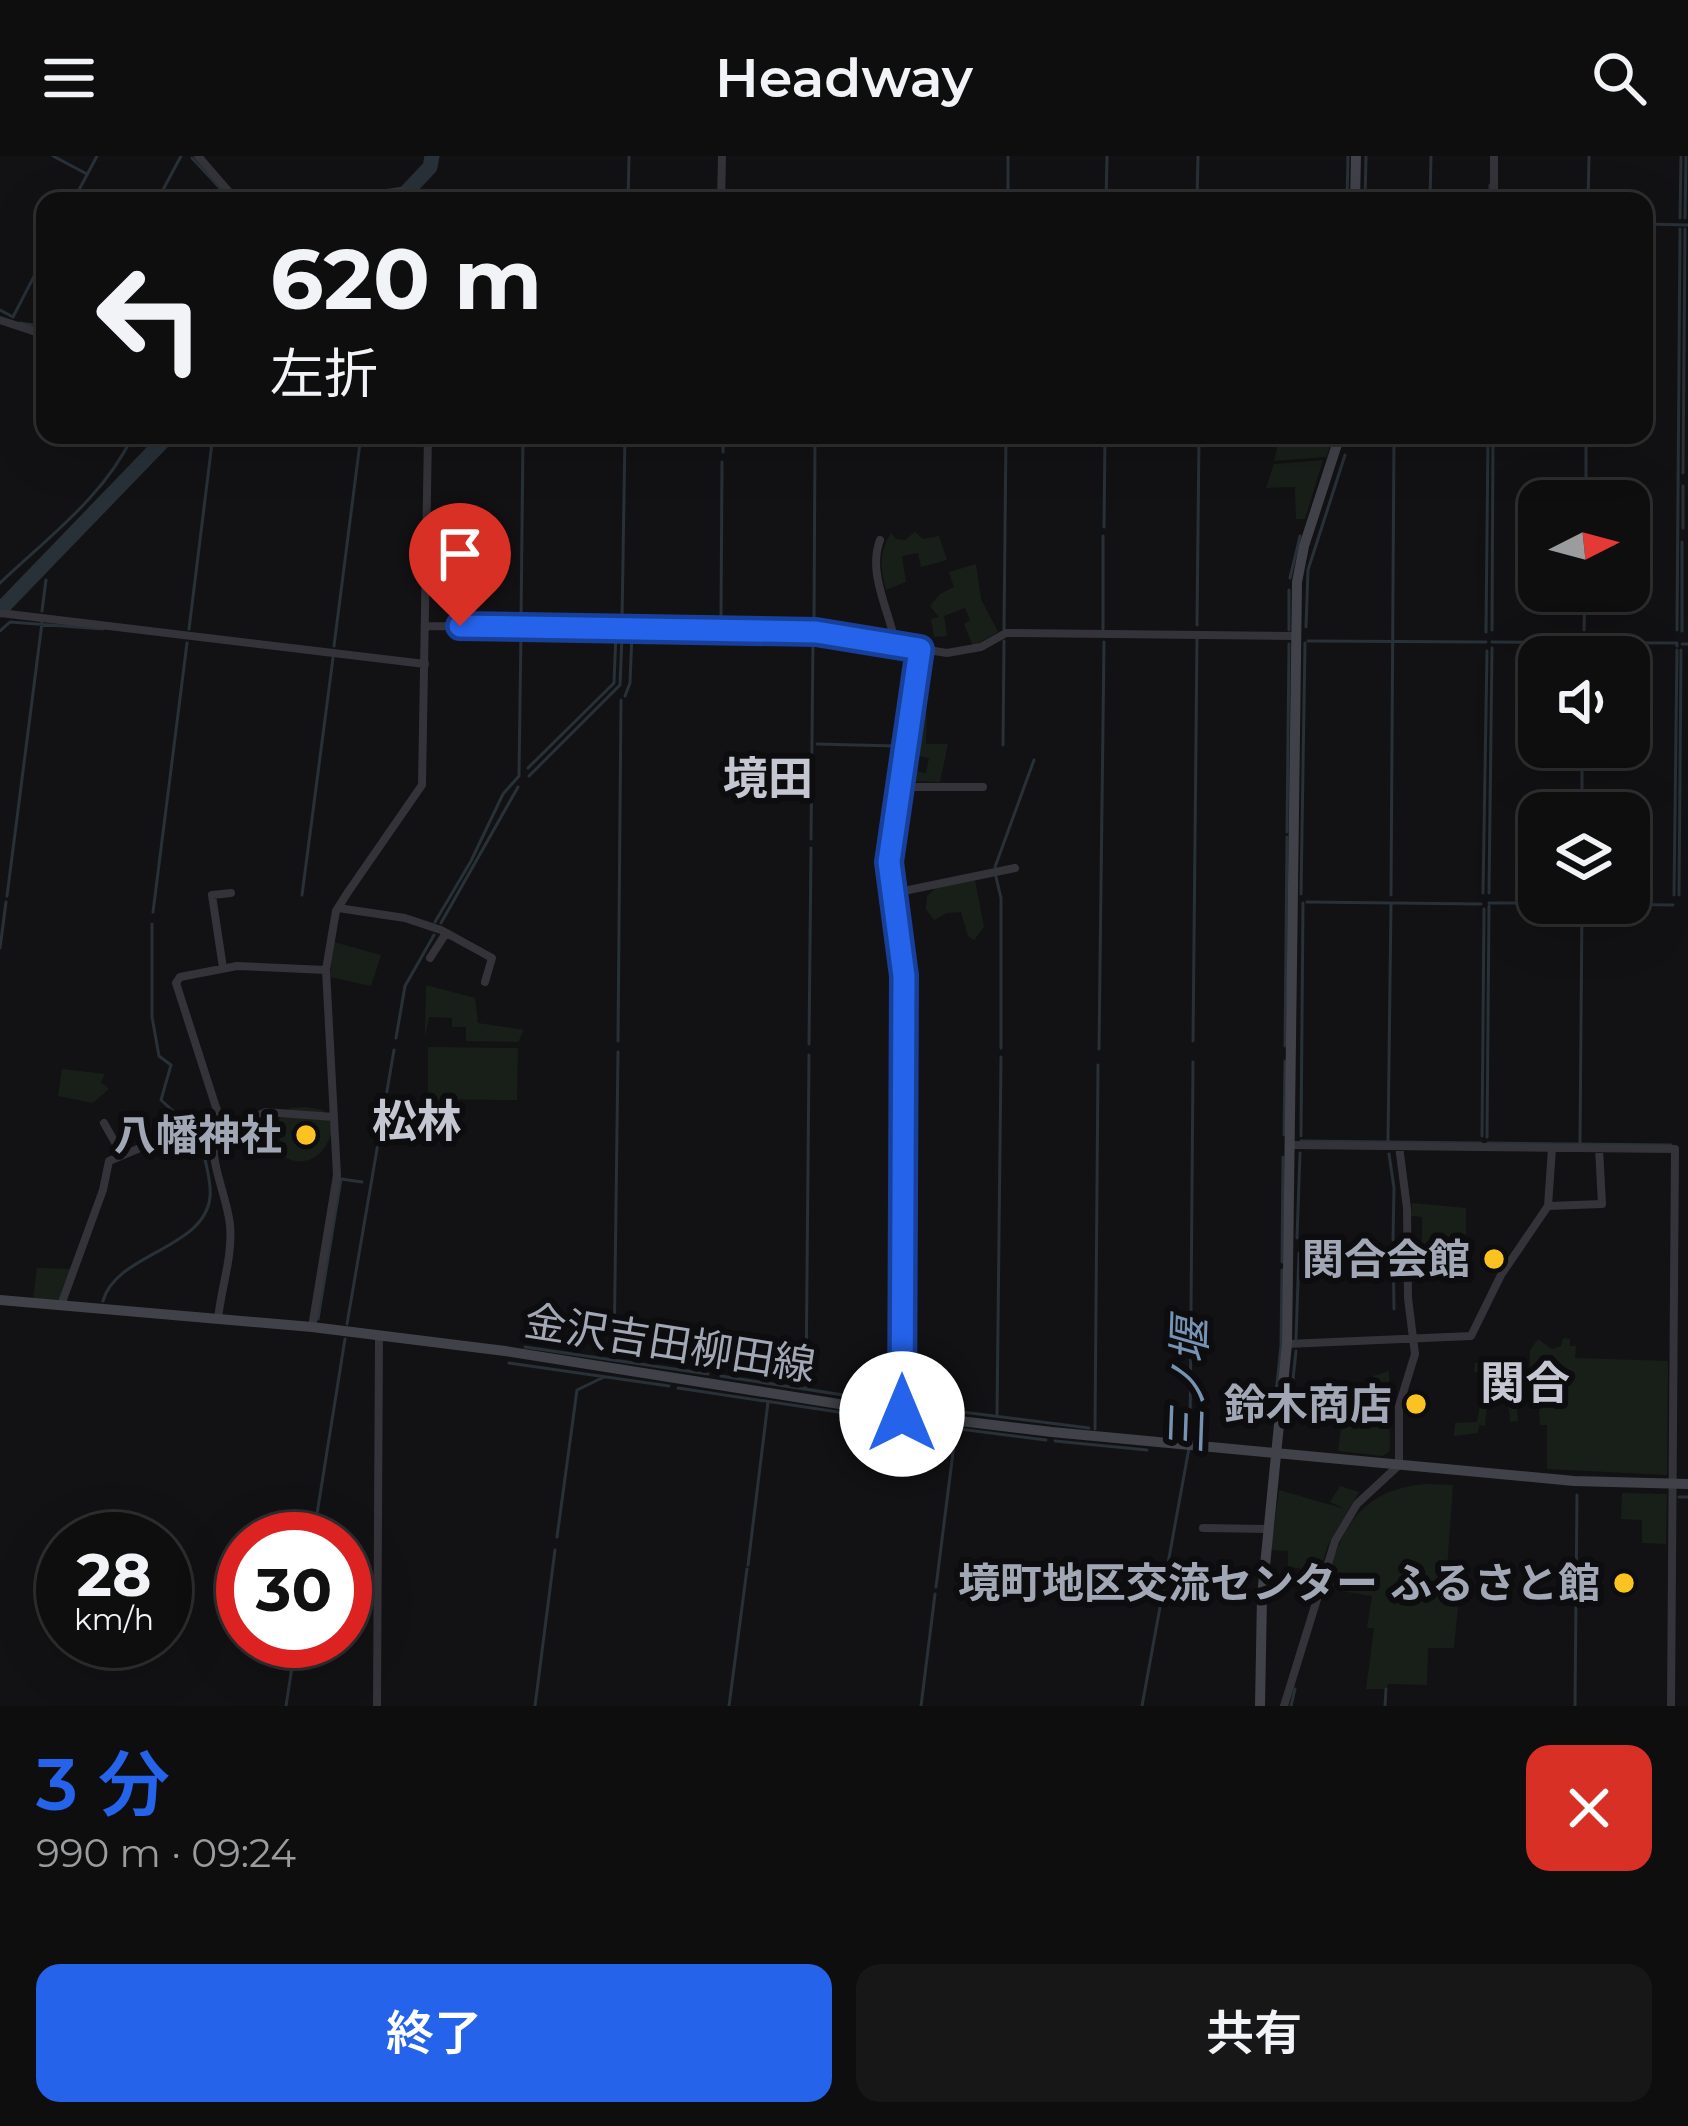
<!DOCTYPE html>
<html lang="ja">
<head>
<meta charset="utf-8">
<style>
  body { margin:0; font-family:Montserrat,"Noto Sans JP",sans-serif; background:#171718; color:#f1f3f6; height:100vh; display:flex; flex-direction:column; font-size:45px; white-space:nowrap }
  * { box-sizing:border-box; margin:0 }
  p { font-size:39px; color:#9b9c9e }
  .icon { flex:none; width:66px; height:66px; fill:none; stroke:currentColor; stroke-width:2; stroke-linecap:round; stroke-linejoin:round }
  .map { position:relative; height:1550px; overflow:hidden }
  .details { display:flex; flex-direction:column; background:#0e0e0f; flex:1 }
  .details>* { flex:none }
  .top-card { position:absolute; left:36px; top:36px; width:1617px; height:252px; border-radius:24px; box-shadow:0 12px 48px #0002,0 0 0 3px #2e2e2f; background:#0e0e0f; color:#f1f3f6; overflow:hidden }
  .needle { width:78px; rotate:84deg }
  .fabs { position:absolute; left:1518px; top:324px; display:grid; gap:24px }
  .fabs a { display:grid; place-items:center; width:132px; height:132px; border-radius:24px; background:#0e0e0f; box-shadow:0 12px 48px #0002,0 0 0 3px #2e2e2f; font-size:60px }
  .speed { position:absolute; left:36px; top:1356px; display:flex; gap:24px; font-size:60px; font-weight:700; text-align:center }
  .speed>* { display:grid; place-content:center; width:156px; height:156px; border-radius:50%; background:#0e0e0f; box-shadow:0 12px 48px #0002,0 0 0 3px #2e2e2f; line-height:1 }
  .speed small { font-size:30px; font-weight:400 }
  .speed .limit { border:18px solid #d22; background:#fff; color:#111 }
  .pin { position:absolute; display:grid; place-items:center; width:102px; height:102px; color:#fff; margin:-123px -51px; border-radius:50% 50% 50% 0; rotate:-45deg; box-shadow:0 0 12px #0007 }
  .pin .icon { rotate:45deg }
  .me { position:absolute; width:132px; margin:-66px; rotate:0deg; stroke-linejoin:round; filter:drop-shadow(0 0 9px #0008) }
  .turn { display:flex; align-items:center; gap:42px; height:252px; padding:0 36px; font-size:54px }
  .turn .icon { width:156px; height:156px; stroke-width:2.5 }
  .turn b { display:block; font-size:84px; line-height:102px }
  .round { display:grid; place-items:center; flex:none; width:126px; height:126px; border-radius:24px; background:#171718 }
  .headline { display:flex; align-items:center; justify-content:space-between; height:204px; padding:0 36px }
  h1 { font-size:72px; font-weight:600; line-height:90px; color:#2563eb }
  .cta { display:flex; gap:24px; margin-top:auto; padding:24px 36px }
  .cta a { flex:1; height:138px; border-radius:24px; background:#2563eb; color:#fff; font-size:48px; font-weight:600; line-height:138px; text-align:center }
  .cta a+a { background:#171718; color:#f1f3f6 }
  header { display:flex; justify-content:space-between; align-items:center; height:156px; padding:0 36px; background:#0e0e0f; font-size:54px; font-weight:600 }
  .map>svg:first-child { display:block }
</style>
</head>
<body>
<header><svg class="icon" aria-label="menu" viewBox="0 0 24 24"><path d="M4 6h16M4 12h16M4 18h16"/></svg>Headway<svg class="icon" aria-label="search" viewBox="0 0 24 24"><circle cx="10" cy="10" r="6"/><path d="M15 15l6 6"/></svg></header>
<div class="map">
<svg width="1688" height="1550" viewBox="0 0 1688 1550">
  <rect width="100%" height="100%" fill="#121214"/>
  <path fill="#181f19" d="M1280,279H1302L1303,291L1317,289V279H1333L1327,301L1274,305Z
    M1323,304L1305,363H1296L1295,331L1266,332L1274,308Z
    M915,376L923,383L939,380L947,404L921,411L918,397L902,400L906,426L886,434C880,410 879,398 891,377L896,383L905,384Z
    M976,408L981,443L998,476L973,490L964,468L970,464L965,452L944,460L947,480L934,481L931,463L939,461L930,450L940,438L954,431L949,416Z
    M913,556L927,558L926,588H948L940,626L906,625L907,614L926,617L929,602L909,598Z
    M975,724L984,771L974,784L968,780L961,756L947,757L934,764L926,753L927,740L938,730Z
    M334,786L381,799L371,830L330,821Z
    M426,829L475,842L478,867L524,874L518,886L466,885V871H452V862L429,861L425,882Z
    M428,891L518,892L517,944L428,943Z
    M62,913L105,918L101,926L109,933L93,947L58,940Z
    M306,951L323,954L333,969C330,996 306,1017 280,998L279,963L291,952Z
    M1412,1047L1466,1052V1079L1448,1082V1093L1422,1096V1061L1411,1060Z
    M37,1112L71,1113L60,1145L33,1143Z
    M1563,1182L1570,1183V1190H1576L1575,1202L1668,1205L1667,1319L1547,1313V1269H1540L1537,1216L1530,1215V1194L1538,1183L1552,1193L1561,1190Z
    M1490,1206L1489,1215H1515L1518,1265L1510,1266L1507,1222L1504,1221L1499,1236H1488L1485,1270L1479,1269L1478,1277L1454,1280L1455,1267L1477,1266L1485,1219L1474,1215L1475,1207Z
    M1389,1215L1390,1295L1383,1300L1338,1295L1342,1265L1381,1266L1373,1220Z
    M1426,1328L1453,1329L1446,1427L1460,1430L1454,1492H1428L1427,1529L1388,1528L1387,1533H1366L1374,1472H1367L1372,1440L1323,1432C1342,1373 1358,1334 1426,1328Z
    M1340,1330L1359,1336L1328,1389L1315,1430L1303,1421L1306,1414L1288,1410V1395L1271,1394L1279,1334L1345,1353L1330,1346Z
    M1622,1337L1667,1338L1666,1388L1642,1387V1364L1621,1363Z"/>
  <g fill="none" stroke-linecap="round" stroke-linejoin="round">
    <path stroke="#283038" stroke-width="3" d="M53,0L85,17
      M192,2L232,45
      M73,45L97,0
      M157,45L181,0
      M628,45L629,0
      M1008,45V0
      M1106,45L1107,0
      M1197,45L1198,0
      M1347,45L1348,0
      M1365,45L1366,0
      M1430,45L1431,0
      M1490,45V29
      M1588,45L1589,0
      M1680,62L1681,0
      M1685,62L1686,0
      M1644,68L1688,69
      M45,75L37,90L45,94
      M0,154L13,161L45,99
      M20,167L45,171
      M723,296V279
      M1683,317L1685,73
      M1586,345V279
      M1104,371L1105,279
      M1683,372V330
      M1290,422L1300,380
      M0,427C47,382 105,340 133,279
      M42,455L46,424
      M622,465L625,279
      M721,465L722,306
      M521,466L523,279
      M1197,469L1199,279
      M814,471L815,279
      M1306,471L1308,414L1345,299
      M189,473L213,279
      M1004,473L1006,279
      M1103,473V380
      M1289,474V434
      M1492,474L1493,279
      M1584,474L1585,435
      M1677,474L1680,73
      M0,475L10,466L103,473
      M1682,475V386
      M1486,476L1488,279
      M1308,485L1486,486
      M1492,486L1677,487V490
      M1682,488H1688
      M334,490L361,279
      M1583,501V489
      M625,540L630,527L632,477
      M817,588L897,590
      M1003,589L1004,485
      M528,612L614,527L616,477
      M899,612L904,563
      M529,620L620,529L622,480
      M1582,657V591
      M1287,676L1289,488
      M811,683L813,484
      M995,711L1034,604
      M996,721L1001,742V892
      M1483,737L1487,495
      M1489,737L1492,492
      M1301,738L1305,487
      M302,739L333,502
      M1391,739L1394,279
      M1674,739L1677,494
      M1679,739L1681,494
      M7,740L42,467
      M1307,746L1481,748
      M1489,747H1576
      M1585,748L1673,749
      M153,756L187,487
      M435,766L471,705L503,638L519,620L521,475
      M441,767L518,631
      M152,768V861L159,900L171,909L161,944L201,981
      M0,792L6,746
      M899,827L900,885
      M396,882L405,830L434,779
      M618,885L621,544
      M1193,885L1197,483
      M809,888L811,692
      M1285,890L1287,681
      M1099,893L1104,486
      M900,945L901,905
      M1284,979L1285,905
      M1301,980L1303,747
      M1482,980L1484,753
      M1487,981L1489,750
      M1301,985L1481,987
      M1388,986L1391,747
      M1488,987L1671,989
      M1580,988L1582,748
      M1389,998L1394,1032L1393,1084
      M899,1075L900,955
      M1297,1082L1300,997
      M1393,1091L1394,1153
      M1282,1106L1283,1001
      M908,1110L909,902
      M103,1145C116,1097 205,1093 210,1041C212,1026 205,1007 203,993
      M318,1163L341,1023L362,1026
      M347,1168L394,894
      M1296,1183L1299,1097
      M898,1188L899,1080
      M525,1191L708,1218
      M614,1204L618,896
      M509,1207L669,1230
      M721,1220L895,1247
      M678,1232L858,1259
      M806,1232L809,899
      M906,1240L907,1119
      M898,1243V1194
      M914,1250L1089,1272
      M997,1260L1001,901
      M866,1261L1046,1284
      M1289,1261L1296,1195
      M1273,1265L1281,1190L1282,1114
      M1095,1273L1098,909
      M1190,1283L1193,906
      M1055,1285L1147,1294
      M1679,1341H1688
      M557,1381L577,1234L604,1221
      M313,1383L345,1183
      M748,1409L768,1246
      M936,1431L956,1273
      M286,1550L296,1485
      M535,1550L555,1394
      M729,1550L747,1413
      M921,1550L935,1438
      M1142,1550L1189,1292
      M1291,1550L1295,1533
      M1385,1550L1386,1533
      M1575,1550L1577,1339"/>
    <path stroke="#283038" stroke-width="15" d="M398,45L430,11L432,0
      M0,454L169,279"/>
    <path stroke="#333339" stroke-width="8" d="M198,0L237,45
      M329,45L401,35L443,45
      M721,45L722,0
      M1494,45V0
      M0,164L45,179
      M880,384C867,418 890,456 896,490
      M0,457L425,508
      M427,470L816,476L947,497L981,491L1006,477L1296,480
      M900,631H983
      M894,737L1015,712
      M338,752L405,762L441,774L492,802L485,826
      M430,802L446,777
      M223,812L212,739L231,737
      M104,967L121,997
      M222,970L176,827L180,821L237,810L326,814
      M1290,989L1675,993L1671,1550
      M1548,1050L1602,1048L1599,992
      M61,1149L103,1034L109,1005L164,982L182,988L213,985
      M218,1163C221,1132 233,1100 230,1069C227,1039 208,1005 215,976L266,956L334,961
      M312,1171L337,1019L326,814L332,778L336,755L348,736L422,629L428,279
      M1287,1188L1471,1180L1501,1119L1548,1050L1552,992
      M902,1258L905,845L889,706L920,493
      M1203,1372L1268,1373
      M377,1550L379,1180
      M1284,1550L1335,1385L1357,1348L1399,1309V1250L1415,1198L1408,1142L1407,1052L1399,990"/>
    <path stroke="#414249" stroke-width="10" d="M1355,45L1356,0
      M0,1144L312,1171L505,1195L902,1258L1052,1276L1574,1325L1688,1328
      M1260,1550L1262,1440L1287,1188L1297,426L1304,390L1340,279"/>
  </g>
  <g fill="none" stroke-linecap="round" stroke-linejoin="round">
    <g stroke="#184099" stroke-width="30">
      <path id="route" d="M460,470L816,476L920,493L889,706L904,820L902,1258"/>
    </g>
    <use href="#route" stroke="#2563eb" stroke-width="21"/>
  </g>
  <g fill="#fcc221" stroke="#0d0d0f" stroke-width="4.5">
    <circle cx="306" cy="979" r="12"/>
    <circle cx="1494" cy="1103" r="12"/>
    <circle cx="1416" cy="1248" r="12"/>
    <circle cx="1624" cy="1427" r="12"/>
  </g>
  <g text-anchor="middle" stroke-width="12" stroke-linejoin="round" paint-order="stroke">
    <g font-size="42" font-weight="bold" fill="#a2a7b5" stroke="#0d0d0f" text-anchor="end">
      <text x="282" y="994">八幡神社</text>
      <text x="1470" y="1118">関合会館</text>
      <text x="1392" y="1263">鈴木商店</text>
      <text x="1600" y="1442">境町地区交流センター ふるさと館</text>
    </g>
    <g font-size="42" fill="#a2a7b5" stroke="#0d0d0f">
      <text transform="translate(670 1187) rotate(9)" y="15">金沢吉田柳田線</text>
    </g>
    <g font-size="45" font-weight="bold" fill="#c4c6d1" stroke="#0d0d0f">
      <text x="768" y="638">境田</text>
      <text x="417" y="981">松林</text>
      <text x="1525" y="1243">関合</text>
    </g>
    <g font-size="45" font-style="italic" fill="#7793b3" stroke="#0d0d0f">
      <text transform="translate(1188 1230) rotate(-88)" y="16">三ノ堰</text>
    </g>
  </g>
</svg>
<div class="fabs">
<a><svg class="needle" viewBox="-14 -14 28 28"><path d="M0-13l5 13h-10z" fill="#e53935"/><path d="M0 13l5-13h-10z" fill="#9b9c9e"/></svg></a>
<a><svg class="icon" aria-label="sound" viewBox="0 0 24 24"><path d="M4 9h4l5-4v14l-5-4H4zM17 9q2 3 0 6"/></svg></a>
<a><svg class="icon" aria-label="layers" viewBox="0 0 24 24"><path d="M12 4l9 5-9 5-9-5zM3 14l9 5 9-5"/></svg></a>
</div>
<div class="speed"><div>28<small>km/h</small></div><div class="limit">30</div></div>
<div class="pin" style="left:460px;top:470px;background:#d93025"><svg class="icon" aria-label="arrive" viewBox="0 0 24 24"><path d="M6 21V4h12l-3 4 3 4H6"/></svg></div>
<svg class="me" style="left:902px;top:1258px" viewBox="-20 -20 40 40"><circle r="19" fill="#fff"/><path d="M0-13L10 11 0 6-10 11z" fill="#2563eb"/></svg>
<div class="top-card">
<div class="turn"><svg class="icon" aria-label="left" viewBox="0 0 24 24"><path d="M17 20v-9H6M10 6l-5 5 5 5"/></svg><div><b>620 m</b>左折</div></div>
</div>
</div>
<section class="details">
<div class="headline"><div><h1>3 分</h1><p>990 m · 09:24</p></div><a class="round" style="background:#d93025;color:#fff"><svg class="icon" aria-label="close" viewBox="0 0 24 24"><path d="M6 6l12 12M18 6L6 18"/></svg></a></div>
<div class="cta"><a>終了</a><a>共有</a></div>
</section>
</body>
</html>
